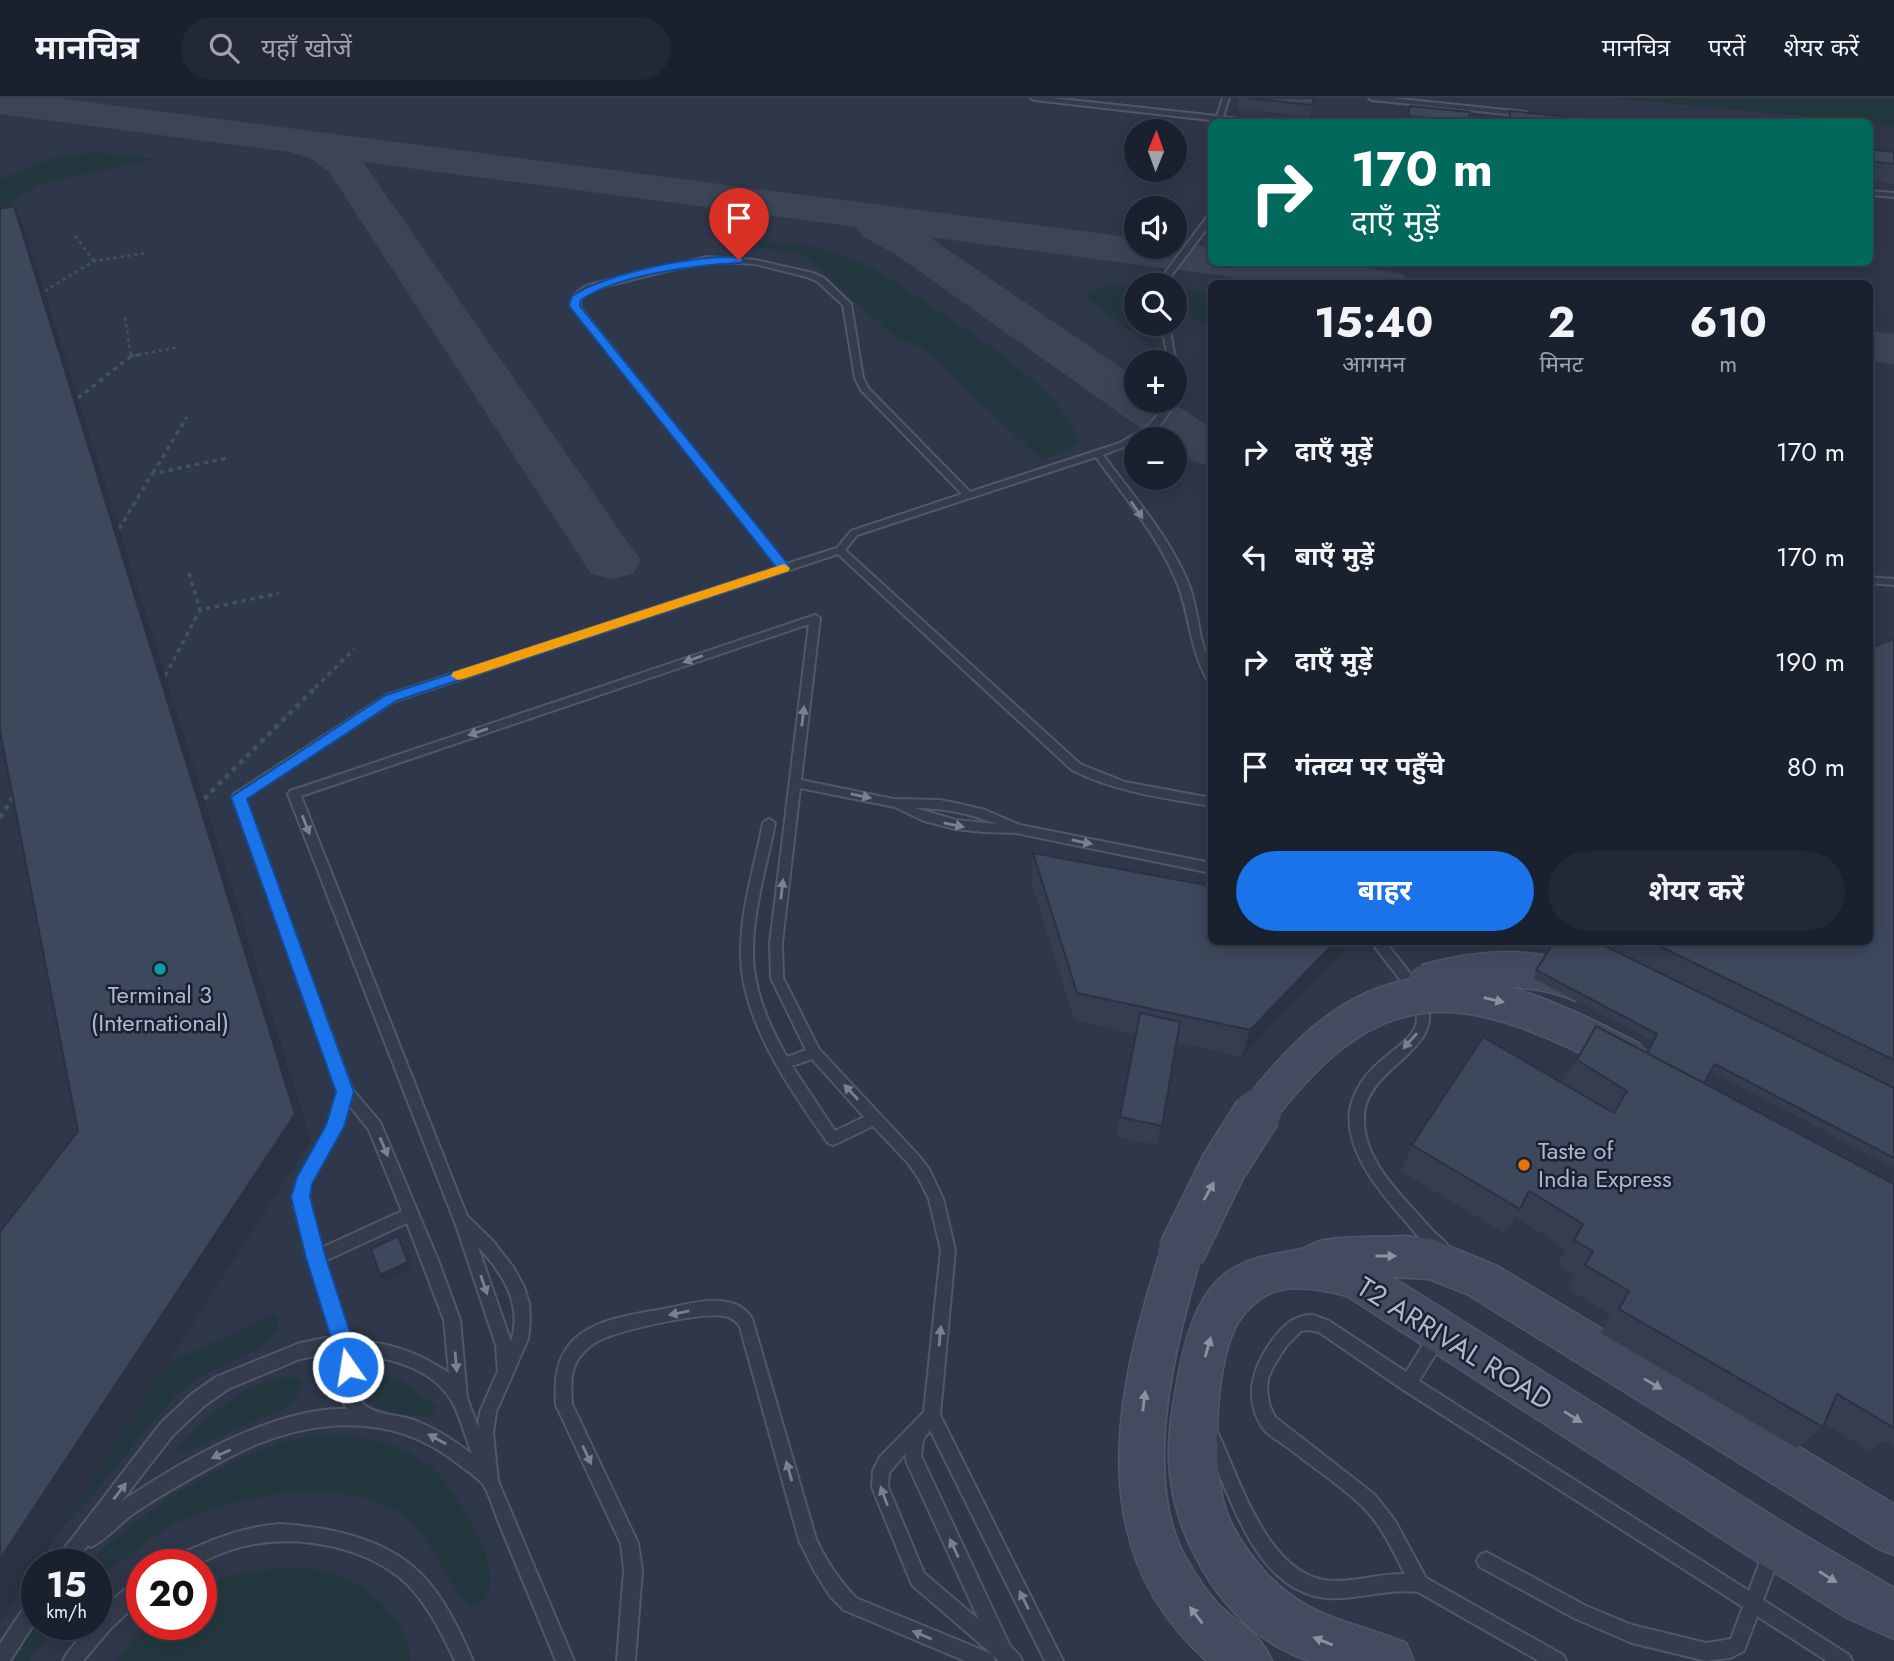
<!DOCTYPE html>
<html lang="hi">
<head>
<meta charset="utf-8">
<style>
  body { margin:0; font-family:Jost,"Noto Sans Devanagari",sans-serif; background:#222836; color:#f1f3f6; height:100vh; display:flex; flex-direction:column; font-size:26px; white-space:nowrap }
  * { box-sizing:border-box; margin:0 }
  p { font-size:23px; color:#9fa3aa }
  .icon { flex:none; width:38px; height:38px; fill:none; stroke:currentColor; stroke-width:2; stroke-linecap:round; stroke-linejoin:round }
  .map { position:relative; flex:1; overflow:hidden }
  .panel { position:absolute; left:1208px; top:182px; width:665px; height:665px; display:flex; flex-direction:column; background:#19202e; border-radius:10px; box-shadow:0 4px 18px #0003,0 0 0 2px #373e4a }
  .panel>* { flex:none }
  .hud { position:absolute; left:1208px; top:21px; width:665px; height:147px; border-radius:10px; box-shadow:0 4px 18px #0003,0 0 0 2px #373e4a; background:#00695c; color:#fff; overflow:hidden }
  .needle { width:46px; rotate:1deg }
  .tools { position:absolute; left:1124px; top:21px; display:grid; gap:14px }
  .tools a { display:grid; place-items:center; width:63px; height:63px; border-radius:50%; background:#19202e; box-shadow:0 4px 18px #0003,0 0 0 2px #373e4a; font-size:35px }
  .speed { position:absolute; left:21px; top:1451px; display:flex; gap:14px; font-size:35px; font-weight:700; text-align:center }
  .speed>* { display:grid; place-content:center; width:91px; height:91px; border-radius:50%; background:#19202e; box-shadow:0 4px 18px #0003,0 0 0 2px #373e4a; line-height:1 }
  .speed small { font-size:18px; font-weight:400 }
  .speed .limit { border:10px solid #d22; background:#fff; color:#111 }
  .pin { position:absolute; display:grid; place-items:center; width:60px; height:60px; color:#fff; margin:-72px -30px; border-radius:50% 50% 50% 0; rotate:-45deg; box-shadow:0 0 7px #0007 }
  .pin .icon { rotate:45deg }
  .me { position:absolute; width:77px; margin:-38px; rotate:347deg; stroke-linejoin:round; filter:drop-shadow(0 0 5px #0008) }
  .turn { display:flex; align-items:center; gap:24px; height:147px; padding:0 28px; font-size:32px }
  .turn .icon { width:91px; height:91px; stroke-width:2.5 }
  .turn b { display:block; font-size:49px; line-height:60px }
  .eta { display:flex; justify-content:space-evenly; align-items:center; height:119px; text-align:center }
  .eta b { font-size:42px; font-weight:700; line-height:49px }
  .action { display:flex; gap:14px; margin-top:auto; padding:14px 28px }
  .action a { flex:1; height:80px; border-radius:42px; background:#1a73e8; color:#fff; font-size:28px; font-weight:700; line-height:80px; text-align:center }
  .action a+a { background:#222836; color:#f1f3f6 }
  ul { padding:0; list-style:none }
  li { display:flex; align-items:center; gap:21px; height:105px; padding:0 28px }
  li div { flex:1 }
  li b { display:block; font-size:26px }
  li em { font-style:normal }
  header { display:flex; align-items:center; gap:42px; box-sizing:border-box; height:98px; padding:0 35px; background:#19202e; border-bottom:2px solid #373e4a }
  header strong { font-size:33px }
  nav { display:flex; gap:38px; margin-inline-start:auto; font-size:24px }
  .search { width:490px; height:63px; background:#222836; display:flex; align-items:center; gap:18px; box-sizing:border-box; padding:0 24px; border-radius:38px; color:#9fa3aa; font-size:26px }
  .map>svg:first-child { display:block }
</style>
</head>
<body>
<header>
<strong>मानचित्र</strong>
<div class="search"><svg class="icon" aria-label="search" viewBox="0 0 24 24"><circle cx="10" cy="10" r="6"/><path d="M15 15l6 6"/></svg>यहाँ खोजें</div>
<nav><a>मानचित्र</a><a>परतें</a><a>शेयर करें</a></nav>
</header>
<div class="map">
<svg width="1894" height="1563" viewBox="0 0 1894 1563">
  <rect width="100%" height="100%" fill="#212a3d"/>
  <path fill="#2f374a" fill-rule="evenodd" d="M0,0H1894V1563H0ZM1211,24H1869V164H1211ZM1136,33H1174V72H1136ZM1136,110H1174V149H1136ZM1211,186H1869V844H1211ZM1136,187H1174V226H1136ZM1136,264H1174V303H1136ZM1136,341H1174V380H1136ZM37,1466H96V1526H37ZM142,1466H201V1526H142Z"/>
  <path fill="#23383e" d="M1613,0L1894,1V29L1869,24Z
    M95,54L156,61L39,86L0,111V81L53,60Z
    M765,143C814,146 851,156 893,182C938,214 1070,291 1078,344L1069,352L1042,362L920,249L896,240L802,156L764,150L745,152L742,146Z
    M1105,187L1136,190V226H1149L1155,251L1087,201L1088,195Z
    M1186,192L1211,194V230L1191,218L1182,194Z
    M276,1216L279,1231L262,1248L198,1280L175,1298L94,1396L62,1429L166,1266Z
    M291,1279L301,1283C302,1297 295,1302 285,1310L182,1355L175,1351C207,1319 243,1282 291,1279Z
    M385,1279L399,1281L437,1308L431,1319C410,1316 375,1317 364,1296L367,1288Z
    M320,1337C359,1337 400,1343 431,1369C454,1388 523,1494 473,1508C449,1495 433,1440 407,1420C350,1376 237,1396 177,1425C147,1440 120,1462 96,1485V1466H87C131,1421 222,1361 283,1344C295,1341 308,1340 320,1337Z
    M283,1470C296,1471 313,1470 326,1473C369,1486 406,1518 411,1563H116L131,1543L150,1526H201V1488L238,1475Z
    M37,1526H58L29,1563H10Z"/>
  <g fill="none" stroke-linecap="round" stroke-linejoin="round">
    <path fill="#3c4558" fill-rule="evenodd" d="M0,0H58L1136,140V149H1174V145L1211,149V164H1331L1403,176L1410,186H1283L929,139L1136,280V303H1170L1211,330V368L1192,363L1174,353V341H1156L895,156L862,138L856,129L363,64L641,463L633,476L612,481L591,476L329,74L310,60L289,54L0,16Z
      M1869,233L1894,236V266L1869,263Z"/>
    <g stroke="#505768" stroke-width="4">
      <path id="service" d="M1031,0H1052L1217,18L1223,0H1229L1223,19L1256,24L1219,23L1034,2Z
        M1369,0H1391L1525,14L1528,16L1525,18L1372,2Z
        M1869,93L1894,95V99L1869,97Z
        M1208,118H1211V125L1164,187H1156Z
        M707,159L755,162L813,175L824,180L851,206L863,280L869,291L970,394L1120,345L1148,328L1159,316L1167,303L1174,301L1175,303C1168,319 1154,339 1136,341V344L1103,357C1133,398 1170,439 1189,487C1195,504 1198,522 1201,540C1205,555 1211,567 1211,582L1207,581C1190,551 1190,518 1178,487C1160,440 1125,400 1096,359L857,437L845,452L1080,666L1125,684L1211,700V708C1163,700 1116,694 1072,672L838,456L395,603L244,700L352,991L380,1024L438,1162L460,1222L467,1300L478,1329L480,1314L498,1273L496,1247L456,1127L288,696L290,693L815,517L820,520L801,682L893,701L940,702L960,706L985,712L1020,727L1211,765V775L1016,735L983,734L956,731L924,723L895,709L800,690L782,845L783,880L819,951L918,1057L929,1071L943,1101L955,1152L940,1317L1063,1563H1045L930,1332L923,1342L921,1358L1010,1548L1019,1557L1022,1563H999L993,1557L995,1563H965L844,1512L830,1498L815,1474L799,1442L740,1229C737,1224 734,1221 728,1219C708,1212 632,1230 610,1238C600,1241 590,1247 583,1255C569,1269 571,1288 572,1306L638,1445L642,1472L635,1563H617L624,1472L621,1446L556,1307C555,1285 555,1264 570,1246C592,1220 637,1216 669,1210C684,1207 700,1202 716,1203C731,1203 745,1208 752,1221L816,1441C826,1463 839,1482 856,1500L992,1556L912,1487L872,1389L873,1373L880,1359L924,1314L941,1152L929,1101L919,1081L908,1065L873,1028L838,1045L833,1047L828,1045C791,993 742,924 741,858C740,813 755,768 763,725L769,721L775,725C767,768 752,813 753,858C754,893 769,928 787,959L806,952L771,880L770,845L809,526L301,698L467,1118L492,1142L513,1169L524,1189L529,1205L530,1223L528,1241L496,1314L493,1335L498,1383L574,1563H556C538,1519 520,1475 501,1430C496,1419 490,1396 483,1386C477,1379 466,1372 458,1366C388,1309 299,1321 224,1362C193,1379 162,1396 133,1416C119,1426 106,1442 91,1449L88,1447L73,1466H55L57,1460L161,1325L192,1296L216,1279L300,1245L325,1240L335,1241L294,1109L296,1085L328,1027L339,994L232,699L234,696L387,597L778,469L572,209C570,198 579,192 588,187ZM707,163L755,166L807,179L818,184L843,207L855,280L861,292L962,396L851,433L837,450L786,466L580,209L581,200L594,191ZM915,710C944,710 969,715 996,726L956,722ZM812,961L864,1019L835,1033L792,968ZM349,1007L369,1032L402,1113L321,1150L308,1109L310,1086L340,1033ZM407,1125L444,1222L449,1275C418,1254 388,1244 350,1242L325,1163ZM478,1149C503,1175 523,1207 511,1244ZM325,1256H339C338,1276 336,1294 347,1311C276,1308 178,1365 121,1404L173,1337L204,1308L228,1291L300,1261ZM355,1257C391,1259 434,1271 453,1305C461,1321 466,1340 472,1356C455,1343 435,1330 414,1322C399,1317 374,1317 362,1305C350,1294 354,1272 355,1257ZM905,1356L907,1365L979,1522L924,1475L888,1389L889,1375Z
        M1161,226H1169L1176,266L1169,264Z
        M1174,272L1178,275V290L1174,293Z
        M1869,479L1894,481V487L1869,485Z
        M1372,844H1385C1399,861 1423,888 1428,910C1439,955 1364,971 1364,1020C1363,1065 1404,1099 1431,1131C1437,1138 1446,1142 1449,1150L1447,1155L1442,1157C1427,1151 1417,1137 1407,1125C1379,1093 1332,1040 1356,994C1362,981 1372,970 1383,961C1393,952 1412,941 1416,927C1423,900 1384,865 1372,844Z
        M1313,1217L1329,1223L1406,1274L1432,1232L1438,1230L1444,1232L1446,1237L1444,1242L1419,1283L1749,1493L1766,1448L1772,1445L1778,1448L1781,1454L1763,1502L1849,1557L1852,1563H1827L1757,1518L1744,1553L1730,1560L1706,1563L1632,1545L1574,1520L1480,1469L1477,1463L1480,1457L1486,1454L1586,1508L1632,1527L1706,1545L1731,1541L1743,1509L1402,1291L1319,1234L1308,1232L1301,1233L1287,1247L1274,1267L1268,1280L1267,1292L1269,1306L1275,1319L1375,1397L1395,1423L1426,1480L1563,1557L1566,1563H1539L1418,1494C1387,1490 1358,1502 1327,1500C1268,1495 1242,1430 1222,1383C1216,1368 1209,1354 1203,1339L1205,1333L1211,1331L1217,1333C1239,1380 1266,1472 1324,1482C1350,1486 1378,1475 1405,1476C1393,1453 1381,1426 1362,1408C1339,1386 1311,1368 1287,1349C1279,1343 1267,1337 1262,1329C1244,1300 1252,1271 1271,1244C1281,1230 1294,1216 1313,1217Z
        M280,1426C328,1429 385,1440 420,1475C444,1499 460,1533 473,1563H455C442,1536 428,1507 407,1486C369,1450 301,1436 250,1447C238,1449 226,1453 215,1458C208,1461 201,1465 195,1466C187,1468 176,1467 168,1466L171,1460C207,1444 240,1429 280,1426Z
        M142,1481V1501L111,1530L83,1563H63L66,1557L90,1527L96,1526C96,1512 129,1487 142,1481Z
        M37,1496V1521L10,1563H0V1546L31,1499Z"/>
    </g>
    <g stroke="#505768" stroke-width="3">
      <path id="secondary" d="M1181,1135L1196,1141L1202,1155C1177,1240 1139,1380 1187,1462C1195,1476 1207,1494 1218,1506C1239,1527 1259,1533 1272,1563H1207C1081,1452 1115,1296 1160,1155L1166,1141Z
        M1405,1138L1431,1141L1497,1168L1894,1406V1457L1877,1450L1467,1196L1429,1181L1392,1179L1792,1430L1894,1490V1541L1847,1520L1758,1464L1347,1198C1325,1192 1291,1185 1269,1196C1255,1203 1242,1216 1235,1230C1215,1271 1211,1370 1226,1412C1234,1435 1250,1457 1266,1475C1310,1522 1351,1522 1406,1545L1414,1563C1381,1563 1345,1563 1313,1563C1301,1562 1288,1554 1278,1549C1216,1514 1172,1434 1169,1363C1168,1331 1174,1300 1180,1268C1187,1236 1198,1196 1226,1175C1251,1157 1274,1157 1301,1151C1307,1150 1313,1145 1320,1143C1346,1137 1378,1140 1405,1138Z"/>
    </g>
    <path stroke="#3e5458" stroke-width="2.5" stroke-dasharray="3.5 3.5" stroke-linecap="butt" d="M75,138L94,163
      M45,193L94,163L146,155
      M125,219L131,258
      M131,258L179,249"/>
    <path stroke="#3e5458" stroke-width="3.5" stroke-dasharray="4.5 4.5" stroke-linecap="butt" d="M78,300L131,258L139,257
      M153,375L187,319
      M119,431L152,376L227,360
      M189,475L200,512
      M165,578L200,512L279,495
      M315,590L354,551"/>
    <path stroke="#3e5458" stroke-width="4.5" stroke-dasharray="5 5" stroke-linecap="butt" d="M204,701L317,588
      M0,720L15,696"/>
    <use href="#service" fill="#353d4d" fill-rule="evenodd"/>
    <use href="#secondary" fill="#434b60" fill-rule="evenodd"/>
    <g stroke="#505768" stroke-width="38" stroke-linecap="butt">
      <path id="secondary-bridge-far1" d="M1426,884C1480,869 1530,865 1583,887
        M1257,1016C1377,855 1472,877 1633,962"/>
    </g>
    <g stroke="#505768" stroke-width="49" stroke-linecap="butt">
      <path id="secondary-bridge" d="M1181,1155L1223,1069L1258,1014"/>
    </g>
    <use href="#secondary-bridge-far1" stroke="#434b60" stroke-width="35"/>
    <use href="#secondary-bridge" stroke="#434b60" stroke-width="46"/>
  </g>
  <path fill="#343e50" d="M1239,0H1314L1310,19L1237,11Z
    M1410,8L1469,24H1407Z
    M1869,51L1894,54V86L1869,83Z
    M1894,541V1070L1711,973L1704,985L1894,1086V1349L1884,1343L1870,1353L1824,1325L1823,1329L1797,1350L1601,1235L1610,1216L1568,1191L1575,1178L1557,1167L1566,1151L1515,1119L1504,1135L1401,1073L1412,1047L1563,985L1596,928L1646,955L1653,943L1533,880L1548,854L1528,844H1869Z
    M1033,755L1211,844H1352L1242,959L1176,944L1157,1047L1116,1039L1136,936L1074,922L1031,783Z"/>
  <path fill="#2b3241" d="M14,108L26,134L311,1042L0,1525V1461L295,1016Z
    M1335,844H1352L1242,959L1250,932Z
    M398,1138L402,1145L412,1170L384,1183L380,1177Z"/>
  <path fill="#3d485d" stroke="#2b3241" stroke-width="2" d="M1248,0H1314L1312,7Z
    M1410,8L1470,14L1469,24L1408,18Z
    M1510,13L1620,24H1510Z
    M1869,51L1894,54V66L1869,63Z
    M14,108L295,1016L0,1461V1134L78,1033L0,633V111Z
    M1894,541V962L1651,844H1869V550Z
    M1033,755L1211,788V844H1335L1250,932L1077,895Z
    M1545,844H1597L1894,990V1060L1715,966L1704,985L1647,955L1657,936L1536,872L1552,847Z
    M1140,915L1180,924L1162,1028L1120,1019Z
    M1596,928L1894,1086V1330L1837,1296L1823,1329L1619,1211L1629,1193L1585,1167L1593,1153L1574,1142L1583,1126L1529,1093L1520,1111L1412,1047L1483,939L1614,1015L1627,993L1577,962Z
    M398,1138L408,1164L380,1177L371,1151Z"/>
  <defs><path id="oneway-solid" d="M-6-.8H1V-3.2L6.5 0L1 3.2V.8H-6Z" transform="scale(1.75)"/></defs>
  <g fill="#798091">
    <use href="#oneway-solid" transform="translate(1137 412) rotate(55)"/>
    <use href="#oneway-solid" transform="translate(693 561) rotate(161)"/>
    <use href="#oneway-solid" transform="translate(803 618) rotate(-83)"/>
    <use href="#oneway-solid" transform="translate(478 634) rotate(161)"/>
    <use href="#oneway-solid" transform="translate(861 698) rotate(11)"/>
    <use href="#oneway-solid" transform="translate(306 727) rotate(69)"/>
    <use href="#oneway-solid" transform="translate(954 727) rotate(11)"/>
    <use href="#oneway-solid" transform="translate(1082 744) rotate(12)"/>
    <use href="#oneway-solid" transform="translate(782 791) rotate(-84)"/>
    <use href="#oneway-solid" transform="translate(1410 943) rotate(132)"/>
    <use href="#oneway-solid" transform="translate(851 994) rotate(-133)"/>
    <use href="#oneway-solid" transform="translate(384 1049) rotate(67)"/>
    <use href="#oneway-solid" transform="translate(484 1187) rotate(71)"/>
    <use href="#oneway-solid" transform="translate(679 1215) rotate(169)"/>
    <use href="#oneway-solid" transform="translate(940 1238) rotate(-85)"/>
    <use href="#oneway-solid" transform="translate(456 1264) rotate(85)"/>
    <use href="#oneway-solid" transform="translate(437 1341) rotate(-151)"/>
    <use href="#oneway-solid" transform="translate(221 1356) rotate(156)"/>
    <use href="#oneway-solid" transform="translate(587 1357) rotate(65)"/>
    <use href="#oneway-solid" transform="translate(789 1373) rotate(-106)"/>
    <use href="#oneway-solid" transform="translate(120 1393) rotate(-52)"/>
    <use href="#oneway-solid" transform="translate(884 1398) rotate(-110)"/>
    <use href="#oneway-solid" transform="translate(954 1450) rotate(-115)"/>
    <use href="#oneway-solid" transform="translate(1024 1502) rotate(-116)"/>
    <use href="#oneway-solid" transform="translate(922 1537) rotate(-157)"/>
  </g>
  <g fill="#8a91a4">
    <use href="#oneway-solid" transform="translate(1494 902) rotate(13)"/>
    <use href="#oneway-solid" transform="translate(1209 1093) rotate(-61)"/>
    <use href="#oneway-solid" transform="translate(1386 1158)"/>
    <use href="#oneway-solid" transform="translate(1208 1249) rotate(-74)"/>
    <use href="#oneway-solid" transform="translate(1653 1286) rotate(31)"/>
    <use href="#oneway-solid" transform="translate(1144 1303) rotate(-83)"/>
    <use href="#oneway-solid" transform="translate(1573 1319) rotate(32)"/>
    <use href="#oneway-solid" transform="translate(1828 1479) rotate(32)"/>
    <use href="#oneway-solid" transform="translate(1196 1517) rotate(-128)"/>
    <use href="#oneway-solid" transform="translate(1323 1543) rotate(-158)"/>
  </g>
  <path fill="#1a73e8" stroke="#114b97" stroke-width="2" d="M743,160V164L739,165C696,167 616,177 581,202L580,208L789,467V473L396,603L247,701L354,994L344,1029L312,1086L310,1099L326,1160L357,1256L358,1269L355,1276L348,1279L340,1276L336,1256L306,1160L291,1099L297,1079L326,1027L336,994L231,699L386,597L776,469L569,208L572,198C603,176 704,154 743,160Z"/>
  <path fill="#f59e0b" d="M784,466L790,470L789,473L463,581L458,582L451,578L453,574Z"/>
  <circle fill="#0f9aa8" stroke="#1a2232" stroke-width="2.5" cx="160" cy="871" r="7"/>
  <circle fill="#e8710a" stroke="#1a2232" stroke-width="2.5" cx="1524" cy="1067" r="7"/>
  <g text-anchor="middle" stroke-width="5" stroke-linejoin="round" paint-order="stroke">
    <g font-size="24" fill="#b0b7c9" stroke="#1a2232">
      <text x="160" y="905">Terminal 3<tspan x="160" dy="28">(International)</tspan></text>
      <text x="1538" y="1061" text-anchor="start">Taste of<tspan x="1538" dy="28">India Express</tspan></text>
    </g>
    <g font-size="28" fill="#b0b7c9" stroke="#1a2232">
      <text transform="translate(1455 1245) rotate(32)" y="10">T2 ARRIVAL ROAD</text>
    </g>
  </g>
</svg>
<div class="tools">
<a><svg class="needle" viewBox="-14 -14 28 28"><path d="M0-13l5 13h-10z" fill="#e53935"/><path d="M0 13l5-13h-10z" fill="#9fa3aa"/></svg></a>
<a><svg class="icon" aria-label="sound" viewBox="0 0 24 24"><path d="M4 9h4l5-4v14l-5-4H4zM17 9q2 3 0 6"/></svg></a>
<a><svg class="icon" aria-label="search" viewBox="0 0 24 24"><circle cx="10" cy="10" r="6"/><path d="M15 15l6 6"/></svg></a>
<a>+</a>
<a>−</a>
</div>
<div class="speed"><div>15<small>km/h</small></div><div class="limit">20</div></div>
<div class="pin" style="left:739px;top:162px;background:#d93025"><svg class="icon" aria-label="arrive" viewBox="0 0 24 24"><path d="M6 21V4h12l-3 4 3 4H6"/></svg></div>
<svg class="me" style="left:348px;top:1269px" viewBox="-20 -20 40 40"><circle r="17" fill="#1a73e8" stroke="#fff" stroke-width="3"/><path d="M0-11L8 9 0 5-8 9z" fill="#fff"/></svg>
<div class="hud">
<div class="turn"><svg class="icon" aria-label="right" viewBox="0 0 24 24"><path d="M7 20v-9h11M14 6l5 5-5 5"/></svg><div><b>170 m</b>दाएँ मुड़ें</div></div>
</div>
<section class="panel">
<div class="eta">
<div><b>15:40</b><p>आगमन</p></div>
<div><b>2</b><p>मिनट</p></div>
<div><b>610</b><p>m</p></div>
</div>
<ul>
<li><svg class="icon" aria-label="right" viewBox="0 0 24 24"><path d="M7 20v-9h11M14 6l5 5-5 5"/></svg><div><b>दाएँ मुड़ें</b></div><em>170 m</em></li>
<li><svg class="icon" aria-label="left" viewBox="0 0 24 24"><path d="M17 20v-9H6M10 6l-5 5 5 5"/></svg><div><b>बाएँ मुड़ें</b></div><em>170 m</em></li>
<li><svg class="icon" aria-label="right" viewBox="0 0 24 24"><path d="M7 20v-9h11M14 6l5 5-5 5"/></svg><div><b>दाएँ मुड़ें</b></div><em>190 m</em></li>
<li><svg class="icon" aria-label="arrive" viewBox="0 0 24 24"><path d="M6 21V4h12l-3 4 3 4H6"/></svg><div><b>गंतव्य पर पहुँचे</b></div><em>80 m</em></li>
</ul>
<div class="action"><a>बाहर</a><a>शेयर करें</a></div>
</section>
</div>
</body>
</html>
